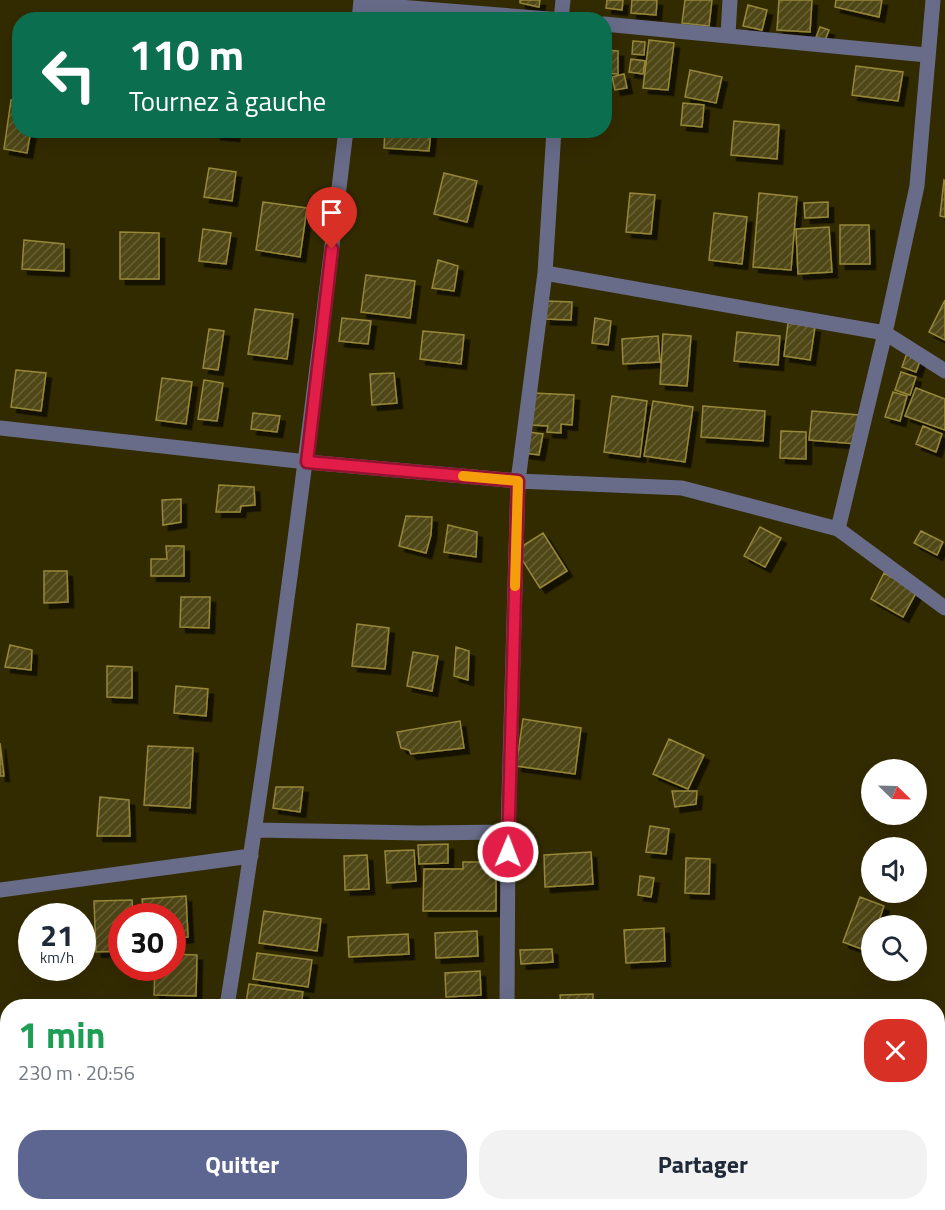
<!DOCTYPE html>
<html lang="fr">
<head>
<meta charset="utf-8">
<style>
  body { margin:0; font-family:"Titillium Web",sans-serif; background:#f2f2f3; color:#1f2937; height:100vh; display:flex; flex-direction:column; font-size:22px; white-space:nowrap }
  * { box-sizing:border-box; margin:0 }
  p { font-size:20px; color:#747a83 }
  .icon { flex:none; width:33px; height:33px; fill:none; stroke:currentColor; stroke-width:2; stroke-linecap:round; stroke-linejoin:round }
  .map { position:relative; flex:1; overflow:hidden }
  .side { position:absolute; left:0px; top:999px; width:945px; height:212px; display:flex; flex-direction:column; background:#fff; border-radius:24px 24px 0 0; box-shadow:0 6px 24px #0002 }
  .side>* { flex:none }
  .top-card { position:absolute; left:12px; top:12px; width:600px; height:126px; border-radius:24px; box-shadow:0 6px 24px #0002; background:#0b6e4f; color:#fff; overflow:hidden }
  .needle { width:39px; rotate:113deg }
  .buttons { position:absolute; left:861px; top:759px; display:grid; gap:12px }
  .buttons a { display:grid; place-items:center; width:66px; height:66px; border-radius:50%; background:#fff; box-shadow:0 6px 24px #0002; font-size:30px }
  .speed { position:absolute; left:18px; top:903px; display:flex; gap:12px; font-size:30px; font-weight:700; text-align:center }
  .speed>* { display:grid; place-content:center; width:78px; height:78px; border-radius:50%; background:#fff; box-shadow:0 6px 24px #0002; line-height:1 }
  .speed small { font-size:15px; font-weight:400 }
  .speed .limit { border:9px solid #d22; background:#fff; color:#111 }
  .pin { position:absolute; display:grid; place-items:center; width:51px; height:51px; color:#fff; margin:-62px -26px; border-radius:50% 50% 50% 0; rotate:-45deg; box-shadow:0 0 6px #0007 }
  .pin .icon { rotate:45deg }
  .me { position:absolute; width:66px; margin:-33px; rotate:1deg; stroke-linejoin:round; filter:drop-shadow(0 0 4px #0008) }
  .turn { display:flex; align-items:center; gap:21px; height:126px; padding:0 18px; font-size:27px }
  .turn .icon { width:78px; height:78px; stroke-width:2.5 }
  .turn b { display:block; font-size:42px; line-height:51px }
  .round { display:grid; place-items:center; flex:none; width:63px; height:63px; border-radius:24px; background:#f2f2f3 }
  .head { display:flex; align-items:center; justify-content:space-between; height:102px; padding:0 18px }
  h1 { font-size:36px; font-weight:700; line-height:45px; color:#1e9e55 }
  .cta { display:flex; gap:12px; margin-top:auto; padding:12px 18px }
  .cta a { flex:1; height:69px; border-radius:24px; background:#5d6690; color:#fff; font-size:24px; font-weight:700; line-height:69px; text-align:center }
  .cta a+a { background:#f2f2f3; color:#1f2937 }
  .map>svg:first-child { display:block }
</style>
</head>
<body>
<div class="map">
<svg width="945" height="1210" viewBox="0 0 945 1210">
  <defs>
    <pattern id="building-hatch" width="6" height="6" patternUnits="userSpaceOnUse" patternTransform="scale(1.5)"><rect width="6" height="6" fill="#4f4617"/><path d="M-1 1l2-2M0 6l6-6M5 7l2-2" fill="none" stroke="#696137"/></pattern>
    <filter id="shadow"><feDropShadow dx="5.5" dy="5.5" stdDeviation="0" flood-color="#0009"/></filter>
  </defs>
  <rect width="100%" height="100%" fill="#332b00"/>
  <path fill="url(#building-hatch)" stroke="#968838" stroke-width="1.5" filter="url(#shadow)" d="M520,0H540L539,7L520,3Z
    M607,0H623L622,10L606,8Z
    M632,0H657L656,15L631,13Z
    M685,0H712L709,26L682,23Z
    M779,0H812L810,32L777,30Z
    M836,0H882L879,17L835,7Z
    M748,5L767,10L762,30L743,26Z
    M820,27L829,30L824,43L815,40Z
    M649,40L674,43L668,90L643,88Z
    M633,41L645,42L644,55L632,54Z
    M604,50L618,51V74L604,73Z
    M631,59L645,61L643,74L629,72Z
    M856,66L903,72L898,101L852,95Z
    M690,70L722,77L716,103L685,97Z
    M624,74L627,88L615,90L612,77Z
    M11,100L20,101V130H31L27,153L4,149Z
    M683,103L704,105L702,127L681,125Z
    M734,121L779,125L777,159L731,155Z
    M216,130H235L234,136L215,134Z
    M385,130H431L429,151L384,148Z
    M209,168L236,172L232,201L204,197Z
    M444,173L477,181L467,222L434,214Z
    M944,180L945,181V217L940,216Z
    M630,193L655,195L651,234L626,232Z
    M759,193L797,197L791,270L753,267Z
    M263,202L307,208L300,257L256,250Z
    M828,202V217L805,218L804,203Z
    M714,213L747,217L742,264L709,260Z
    M840,225H869L870,264H840Z
    M829,227L832,272L798,274L796,229Z
    M203,229L231,233L226,264L199,261Z
    M120,232L159,233V279H120Z
    M24,240L64,244V271L22,269Z
    M438,260L458,266L454,291L432,288Z
    M366,275L415,281L410,318L361,312Z
    M945,300V340L929,332Z
    M546,301L572,302L571,320L545,319Z
    M255,309L293,314L287,359L248,354Z
    M342,318L371,321L368,344L339,341Z
    M595,318L611,321L608,345L592,343Z
    M788,323L815,327L810,360L784,356Z
    M209,329L224,331L218,370L203,368Z
    M423,331L464,335L461,364L420,359Z
    M737,332L780,336L778,365L734,361Z
    M663,334L691,336L687,386L660,384Z
    M658,336L660,362L623,364L622,339Z
    M907,353L921,358L916,372L902,367Z
    M16,370L46,373L41,411L11,407Z
    M901,372L916,377L910,395L895,390Z
    M394,373L397,403L372,405L370,374Z
    M162,378L192,382L186,424L156,420Z
    M204,380L223,383L217,421L198,419Z
    M916,388L945,399V430L905,416Z
    M893,392L907,396L900,421L885,417Z
    M533,393L574,395L572,425L561,424V433L547,432L548,426L532,425Z
    M612,396L647,401L640,457L604,452Z
    M653,401L693,407L685,462L644,456Z
    M703,406L765,411L763,441L701,437Z
    M812,411L859,415L857,444L809,440Z
    M253,413L280,416L277,432L251,429Z
    M923,426L942,434L936,452L916,444Z
    M781,431L806,432V459L780,458Z
    M528,432L543,434L539,455L524,453Z
    M219,485L254,487L255,505L241,506L240,512H216Z
    M181,499V522L163,525L162,500Z
    M406,516L432,517L431,535L426,553L399,546Z
    M448,525L477,532L476,557L444,552Z
    M760,527L781,538L765,567L744,556Z
    M921,531L943,542L937,555L914,543Z
    M543,533L567,571L540,588L516,550Z
    M166,546H184V576H151V559H167Z
    M44,571H67L68,602L44,603Z
    M884,573L917,591L903,617L871,599Z
    M181,597H210L209,628L180,627Z
    M357,624L389,628L385,669L352,666Z
    M10,645L32,650L31,670L5,667Z
    M456,647L469,651L468,680L454,676Z
    M413,652L438,656L432,691L407,686Z
    M107,666L132,667V698L107,697Z
    M176,686L208,689L206,716L174,713Z
    M523,719L581,728L575,774L516,766Z
    M460,721L464,748L411,754L409,750L401,748L397,732Z
    M669,739L704,755L688,789L653,774Z
    M0,743L4,776H0Z
    M148,746L193,748L190,808L144,805Z
    M276,787H303L300,812L273,808Z
    M672,791H697L696,804L675,807Z
    M100,797L129,800L130,836H97Z
    M650,826L669,829L666,854L646,852Z
    M448,844V863L419,864L418,845Z
    M414,850L416,881L387,883L385,851Z
    M591,852L593,884L545,887L544,855Z
    M367,855L369,889L345,890L344,856Z
    M686,858L710,859L709,894L685,893Z
    M463,862H496V911H423L424,869H463Z
    M640,876L654,878L651,897L638,895Z
    M186,896L188,937L172,938V916H144L142,899Z
    M860,897L884,906L877,926H872V939L867,951L843,942Z
    M132,900L133,916H122V951L96,952L94,901Z
    M264,911L321,919L317,951L259,943Z
    M664,928L665,961L626,963L624,930Z
    M477,931L478,956L436,958L435,933Z
    M408,934L409,954L349,957L348,937Z
    M552,949L553,962L521,964L520,950Z
    M257,953L312,960L308,987L253,979Z
    M172,954L197,955L196,996L154,995L155,968H172Z
    M480,971L481,995L446,997L445,973Z
    M249,984L303,992L301,1006H273L246,1003Z
    M593,994V1006H561L560,995Z
    M0,1047L8,1049V1068L0,1067Z
    M0,1182L5,1183L2,1210H0Z
    M428,1203H450L449,1209L428,1207Z"/>
  <g fill="none" stroke-linecap="round" stroke-linejoin="round">
    <path stroke="#686c89" stroke-width="15" d="M361,4L562,20
      M359,20L361,0
      M561,20L563,0
      M604,24L927,55
      M728,35L730,0
      M545,273L885,333L945,371
      M0,428L307,462L518,481L682,488L838,529L945,608
      M838,529L885,333L917,186L933,0
      M255,830L421,833L508,832
      M0,890L251,856
      M227,1006C274,716 311,423 346,130
      M507,1006L508,832L518,481L545,273L554,130
      M197,1210L198,1203
      M497,1210V1203"/>
  </g>
  <g fill="none" stroke-linecap="round" stroke-linejoin="round">
    <g stroke="#92132f" stroke-width="15">
      <path id="route" d="M332,249L307,462L518,481L508,852"/>
    </g>
    <use href="#route" stroke="#e11d48" stroke-width="10"/>
    <path stroke="#f59e0b" stroke-width="10" d="M463,476L518,481L515,586"/>
  </g>
</svg>
<div class="buttons">
<a><svg class="needle" viewBox="-14 -14 28 28"><path d="M0-13l5 13h-10z" fill="#e53935"/><path d="M0 13l5-13h-10z" fill="#747a83"/></svg></a>
<a><svg class="icon" aria-label="sound" viewBox="0 0 24 24"><path d="M4 9h4l5-4v14l-5-4H4zM17 9q2 3 0 6"/></svg></a>
<a><svg class="icon" aria-label="search" viewBox="0 0 24 24"><circle cx="10" cy="10" r="6"/><path d="M15 15l6 6"/></svg></a>
</div>
<div class="speed"><div>21<small>km/h</small></div><div class="limit">30</div></div>
<div class="pin" style="left:332px;top:249px;background:#d93025"><svg class="icon" aria-label="arrive" viewBox="0 0 24 24"><path d="M6 21V4h12l-3 4 3 4H6"/></svg></div>
<svg class="me" style="left:508px;top:852px" viewBox="-20 -20 40 40"><circle r="17" fill="#e11d48" stroke="#fff" stroke-width="3"/><path d="M0-11L8 9 0 5-8 9z" fill="#fff"/></svg>
<div class="top-card">
<div class="turn"><svg class="icon" aria-label="left" viewBox="0 0 24 24"><path d="M17 20v-9H6M10 6l-5 5 5 5"/></svg><div><b>110 m</b>Tournez à gauche</div></div>
</div>
<section class="side">
<div class="head"><div><h1>1 min</h1><p>230 m · 20:56</p></div><a class="round" style="background:#d93025;color:#fff"><svg class="icon" aria-label="close" viewBox="0 0 24 24"><path d="M6 6l12 12M18 6L6 18"/></svg></a></div>
<div class="cta"><a>Quitter</a><a>Partager</a></div>
</section>
</div>
</body>
</html>
